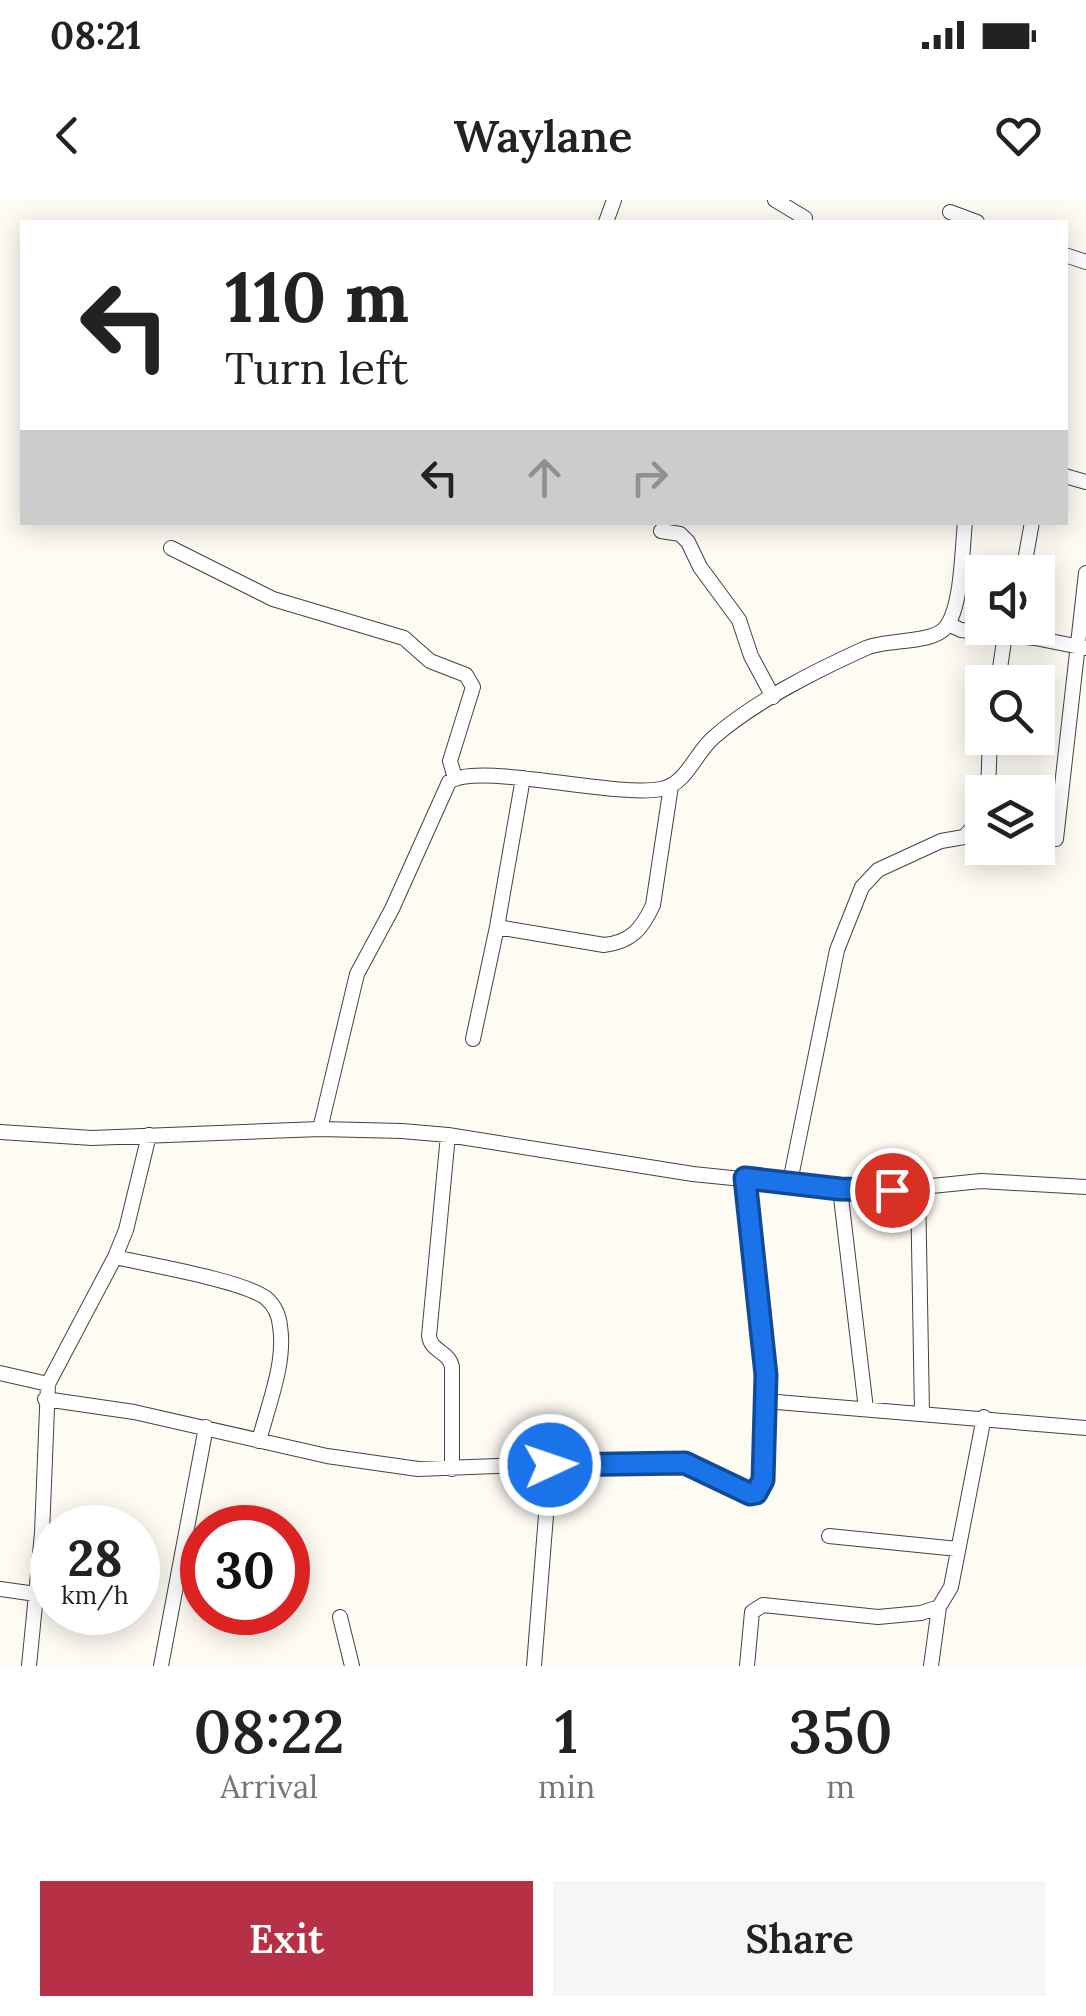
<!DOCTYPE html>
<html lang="en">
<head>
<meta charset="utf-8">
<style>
  body { margin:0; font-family:Lora,serif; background:#f6f6f6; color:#222; height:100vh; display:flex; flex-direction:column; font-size:38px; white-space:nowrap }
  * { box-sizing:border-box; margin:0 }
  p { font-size:32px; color:#767676 }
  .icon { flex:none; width:55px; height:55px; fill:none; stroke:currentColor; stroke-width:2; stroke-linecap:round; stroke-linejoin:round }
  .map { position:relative; height:1466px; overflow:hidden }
  .drawer { display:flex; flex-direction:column; background:#fff; flex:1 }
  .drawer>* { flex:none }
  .hud { position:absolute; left:20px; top:20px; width:1048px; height:305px; border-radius:0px; box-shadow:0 5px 25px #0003; background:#fff; color:#222; overflow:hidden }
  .tools { position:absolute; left:965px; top:355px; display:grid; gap:20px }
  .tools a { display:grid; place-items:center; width:90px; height:90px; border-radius:0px; background:#fff; box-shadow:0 5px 25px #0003; font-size:50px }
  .speed { position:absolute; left:30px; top:1305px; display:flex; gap:20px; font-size:50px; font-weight:700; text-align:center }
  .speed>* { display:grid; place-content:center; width:130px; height:130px; border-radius:50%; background:#fff; box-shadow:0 5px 25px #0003; line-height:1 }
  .speed small { font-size:25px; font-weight:400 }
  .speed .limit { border:15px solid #d22; background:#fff; color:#111 }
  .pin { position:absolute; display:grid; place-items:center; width:85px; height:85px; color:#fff; margin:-42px; border:5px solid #fff; border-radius:50%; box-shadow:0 2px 10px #0007 }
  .me { position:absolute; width:110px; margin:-55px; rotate:87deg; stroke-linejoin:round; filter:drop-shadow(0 0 8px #0008) }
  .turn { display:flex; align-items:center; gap:35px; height:210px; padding:0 40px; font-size:45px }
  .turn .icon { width:130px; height:130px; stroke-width:2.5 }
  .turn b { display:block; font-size:70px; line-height:85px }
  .lanes { display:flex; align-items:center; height:95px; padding:0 40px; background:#0003; justify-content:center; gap:50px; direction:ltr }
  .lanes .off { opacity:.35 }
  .eta { display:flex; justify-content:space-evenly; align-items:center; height:170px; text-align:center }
  .eta b { font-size:60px; font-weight:600; line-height:70px }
  .cta { display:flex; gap:20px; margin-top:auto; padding:20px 40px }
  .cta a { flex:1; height:115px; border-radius:0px; background:#b73146; color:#fff; font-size:40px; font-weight:600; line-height:115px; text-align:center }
  .cta a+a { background:#f6f6f6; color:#222 }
  .status { display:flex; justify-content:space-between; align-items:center; height:70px; padding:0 50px; background:#fff; direction:ltr }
  .status svg { height:28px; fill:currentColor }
  header { display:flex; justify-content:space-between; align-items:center; height:130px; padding:0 40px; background:#fff; font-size:45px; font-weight:600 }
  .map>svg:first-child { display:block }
</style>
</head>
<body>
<div class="status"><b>08:21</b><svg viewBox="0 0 49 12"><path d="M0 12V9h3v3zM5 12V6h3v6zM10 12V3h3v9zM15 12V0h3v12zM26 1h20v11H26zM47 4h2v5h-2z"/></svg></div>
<header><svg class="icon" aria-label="back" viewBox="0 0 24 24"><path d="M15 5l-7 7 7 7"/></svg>Waylane<svg class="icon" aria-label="heart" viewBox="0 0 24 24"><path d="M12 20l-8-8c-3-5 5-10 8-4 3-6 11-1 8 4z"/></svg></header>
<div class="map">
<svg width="1086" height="1466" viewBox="0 0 1086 1466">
  <rect width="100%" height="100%" fill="#fefbf3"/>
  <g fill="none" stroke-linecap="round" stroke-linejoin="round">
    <g stroke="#434343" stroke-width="16">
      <path id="street" d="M775,0L805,18
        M950,12L977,22
        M606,22L614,0
        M1065,55L1086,62
        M1065,276L1086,282
        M661,331L680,334L688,342L700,367L739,420L751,456L773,497
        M171,348L273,399L404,438L430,461L466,475L473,487L450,561L455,578
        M1023,372L1032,322
        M948,424L961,430L1035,438L1085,448
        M998,482L1005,434
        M988,592L990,538
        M1056,639L1086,373
        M497,727L604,745C631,742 642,729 653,705L671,586
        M473,839L497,727L523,578
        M320,929L357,774L392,709L449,582C478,561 612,598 661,589C687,584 695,553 714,537C757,500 815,471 866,448C887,439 933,444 946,427C962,406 962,350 965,322
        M0,932L92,938L320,929L402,931L448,935L693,974L840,989L892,990L981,981L1086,987
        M448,935L429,1136C431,1152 449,1151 452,1167V1269
        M790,982L837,750L862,687L878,670L941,641L964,637L982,617
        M918,986L922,1213
        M840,989L866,1209
        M115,1057C149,1065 241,1080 266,1098C274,1105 279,1115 280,1126C286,1163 268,1205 259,1241
        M0,1173L48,1184
        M45,1199L134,1212L327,1256L418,1269L603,1262L685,1263L750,1294L756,1293L763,1279L766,1175L745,978
        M765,1201L1086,1228
        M829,1336L958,1349
        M0,1389L36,1394
        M340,1417L352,1466
        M29,1466L42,1333L48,1184L115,1057L126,1030L149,935
        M161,1466L206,1227
        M534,1466L550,1265
        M747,1466L752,1412L763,1405L878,1417L921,1413L939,1407L951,1387L984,1217
        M931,1466L939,1407"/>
    </g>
    <use href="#street" stroke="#fff" stroke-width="14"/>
  </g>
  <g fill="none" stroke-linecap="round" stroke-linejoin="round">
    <g stroke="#114b97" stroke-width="25">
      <path id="route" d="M550,1265L685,1263L750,1294L756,1293L763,1280L766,1175L745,978L840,989L892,990"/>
    </g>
    <use href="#route" stroke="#1a73e8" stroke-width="18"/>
  </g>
</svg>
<div class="tools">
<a><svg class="icon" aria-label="sound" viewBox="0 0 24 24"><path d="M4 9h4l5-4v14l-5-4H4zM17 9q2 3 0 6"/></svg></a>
<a><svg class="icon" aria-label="search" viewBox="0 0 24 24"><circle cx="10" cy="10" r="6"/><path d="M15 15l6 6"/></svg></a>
<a><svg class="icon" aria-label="layers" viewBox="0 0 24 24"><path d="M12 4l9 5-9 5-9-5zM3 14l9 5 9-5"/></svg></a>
</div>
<div class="speed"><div>28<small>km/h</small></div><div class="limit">30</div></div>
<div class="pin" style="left:892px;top:990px;background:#d93025"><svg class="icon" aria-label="arrive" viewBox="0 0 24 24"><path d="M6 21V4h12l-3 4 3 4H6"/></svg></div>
<svg class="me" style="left:550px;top:1265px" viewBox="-20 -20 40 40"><circle r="17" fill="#1a73e8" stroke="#fff" stroke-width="3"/><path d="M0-11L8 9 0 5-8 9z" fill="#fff"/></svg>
<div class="hud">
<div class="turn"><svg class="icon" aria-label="left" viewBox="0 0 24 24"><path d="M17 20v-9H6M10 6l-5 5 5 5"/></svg><div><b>110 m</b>Turn left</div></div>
<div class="lanes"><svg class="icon" aria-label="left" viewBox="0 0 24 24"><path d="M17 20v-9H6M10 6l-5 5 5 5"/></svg><svg class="icon off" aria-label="ahead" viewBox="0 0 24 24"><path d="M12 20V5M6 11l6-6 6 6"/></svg><svg class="icon off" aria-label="right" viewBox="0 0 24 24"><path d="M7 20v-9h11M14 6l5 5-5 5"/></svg></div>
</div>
</div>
<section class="drawer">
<div class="eta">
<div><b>08:22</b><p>Arrival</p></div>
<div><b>1</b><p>min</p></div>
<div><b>350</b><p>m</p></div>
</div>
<div class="cta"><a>Exit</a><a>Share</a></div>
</section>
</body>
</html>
